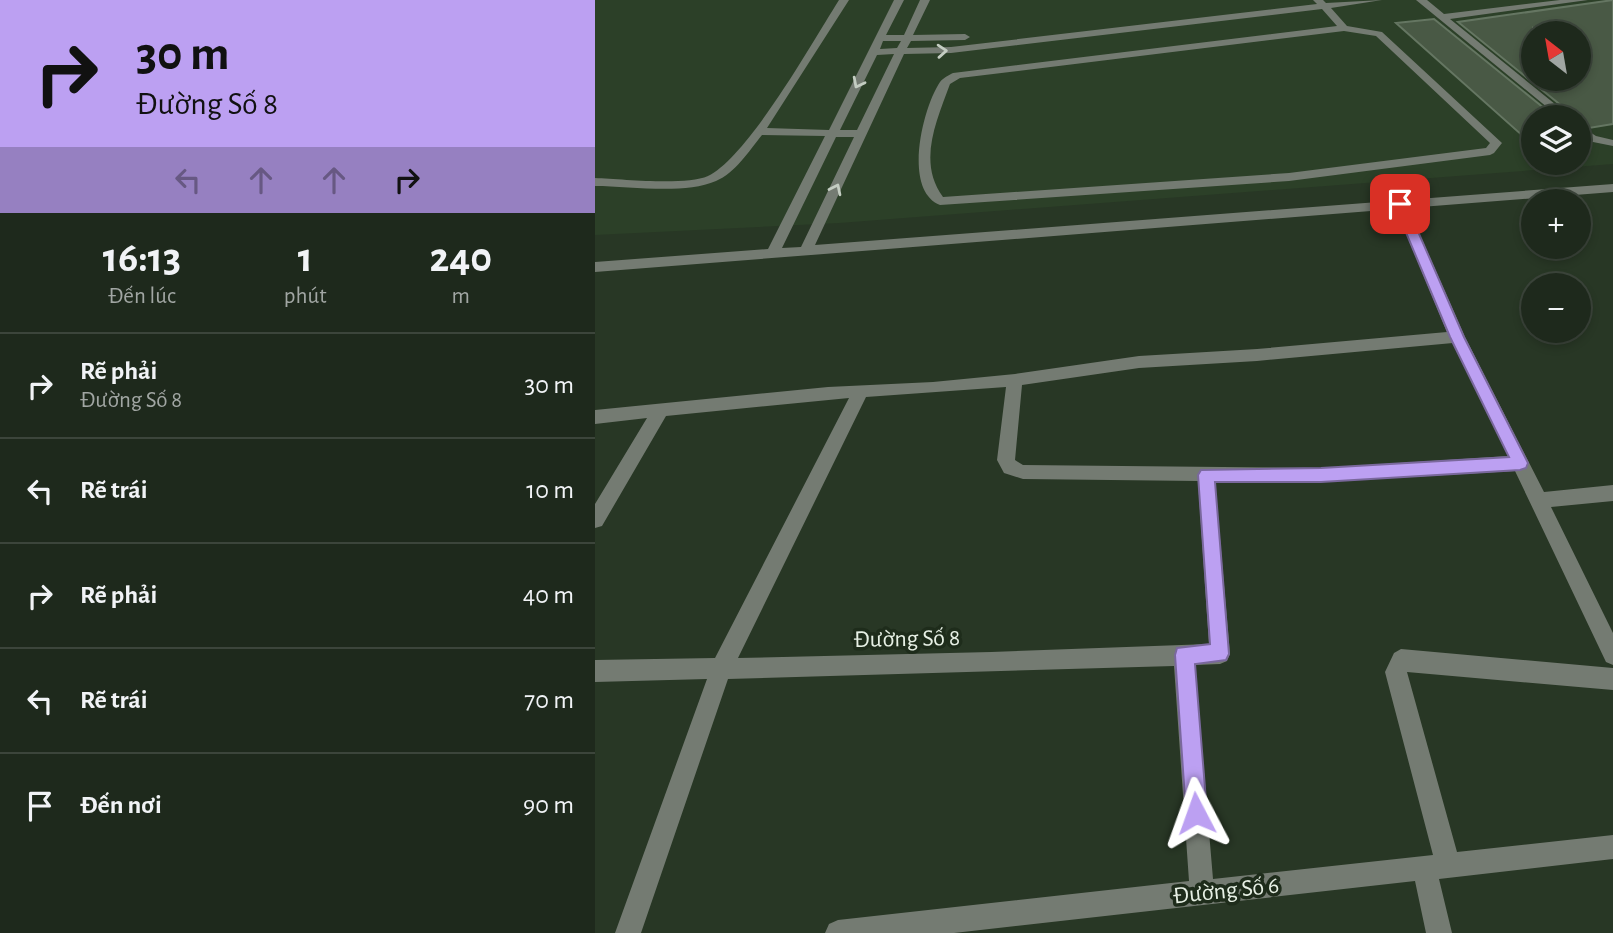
<!DOCTYPE html>
<html lang="vi">
<head>
<meta charset="utf-8">
<style>
  body { margin:0; font-family:"Alegreya Sans",sans-serif; background:#2b3529; color:#f1f3f6; height:100vh; display:flex; flex-direction:column; font-size:26px; white-space:nowrap }
  * { box-sizing:border-box; margin:0 }
  p { font-size:23px; color:#a1a6a3 }
  .icon { flex:none; width:38px; height:38px; fill:none; stroke:currentColor; stroke-width:2; stroke-linecap:round; stroke-linejoin:round }
  .map { position:relative; flex:1; overflow:hidden }
  .details { display:flex; flex-direction:column; background:#1e291c; width:595px }
  .details>* { flex:none }
  .hud { background:#bca0f2; color:#111; overflow:hidden }
  .needle { width:46px; rotate:329deg }
  .controls { position:absolute; left:926px; top:21px; display:grid; gap:14px }
  .controls a { display:grid; place-items:center; width:70px; height:70px; border-radius:50%; background:#1e291c; box-shadow:0 4px 10px #0003,0 0 0 2px #3c453b; font-size:35px }
  .pin { position:absolute; display:grid; place-items:center; width:60px; height:60px; color:#fff; margin:-30px; border-radius:14px; box-shadow:0 4px 10px #0006 }
  .me { position:absolute; width:77px; margin:-38px; rotate:356deg; stroke-linejoin:round; filter:drop-shadow(0 0 5px #0008) }
  .turn { display:flex; align-items:center; gap:24px; height:147px; padding:0 21px; font-size:32px }
  .turn .icon { width:91px; height:91px; stroke-width:2.5 }
  .turn b { display:block; font-size:49px; line-height:60px }
  .lanes { display:flex; align-items:center; height:66px; padding:0 21px; background:#0003; justify-content:center; gap:35px; direction:ltr }
  .lanes .off { opacity:.35 }
  .eta { display:flex; justify-content:space-evenly; align-items:center; height:119px; text-align:center }
  .eta b { font-size:42px; font-weight:700; line-height:49px }
  ul { padding:0; list-style:none }
  li { display:flex; align-items:center; gap:21px; height:105px; padding:0 21px; border-top:2px solid #3c453b }
  li div { flex:1 }
  li b { display:block; font-size:26px }
  li em { font-style:normal }
  main { display:flex; flex:1; min-height:0 }
  .map>svg:first-child { display:block }
</style>
</head>
<body>
<main>
<section class="details">
<div class="hud">
<div class="turn"><svg class="icon" aria-label="right" viewBox="0 0 24 24"><path d="M7 20v-9h11M14 6l5 5-5 5"/></svg><div><b>30 m</b>Đường Số 8</div></div>
<div class="lanes"><svg class="icon off" aria-label="left" viewBox="0 0 24 24"><path d="M17 20v-9H6M10 6l-5 5 5 5"/></svg><svg class="icon off" aria-label="ahead" viewBox="0 0 24 24"><path d="M12 20V5M6 11l6-6 6 6"/></svg><svg class="icon off" aria-label="ahead" viewBox="0 0 24 24"><path d="M12 20V5M6 11l6-6 6 6"/></svg><svg class="icon" aria-label="right" viewBox="0 0 24 24"><path d="M7 20v-9h11M14 6l5 5-5 5"/></svg></div>
</div>
<div class="eta">
<div><b>16:13</b><p>Đến lúc</p></div>
<div><b>1</b><p>phút</p></div>
<div><b>240</b><p>m</p></div>
</div>
<ul>
<li><svg class="icon" aria-label="right" viewBox="0 0 24 24"><path d="M7 20v-9h11M14 6l5 5-5 5"/></svg><div><b>Rẽ phải</b><p>Đường Số 8</p></div><em>30 m</em></li>
<li><svg class="icon" aria-label="left" viewBox="0 0 24 24"><path d="M17 20v-9H6M10 6l-5 5 5 5"/></svg><div><b>Rẽ trái</b></div><em>10 m</em></li>
<li><svg class="icon" aria-label="right" viewBox="0 0 24 24"><path d="M7 20v-9h11M14 6l5 5-5 5"/></svg><div><b>Rẽ phải</b></div><em>40 m</em></li>
<li><svg class="icon" aria-label="left" viewBox="0 0 24 24"><path d="M17 20v-9H6M10 6l-5 5 5 5"/></svg><div><b>Rẽ trái</b></div><em>70 m</em></li>
<li><svg class="icon" aria-label="arrive" viewBox="0 0 24 24"><path d="M6 21V4h12l-3 4 3 4H6"/></svg><div><b>Đến nơi</b></div><em>90 m</em></li>
</ul>
</section>
<div class="map">
<svg width="1018" height="933" viewBox="0 0 1018 933">
  <rect width="100%" height="100%" fill="#283725"/>
  <path fill="#2c4028" fill-rule="evenodd" d="M0,0H1018V164L244,223L0,235ZM938,33H984V79H938ZM938,117H984V163H938Z"/>
  <path fill="#495945" stroke="#657662" stroke-width="2" fill-rule="evenodd" d="M1018,0V124L994,128L863,22ZM938,28L946,33H984V79H938Z
    M839,19L960,117H938V145L801,23Z"/>
  <g fill="none" stroke-linecap="round" stroke-linejoin="round">
    <path fill="#747b72" fill-rule="evenodd" d="M244,0H254L172,128L234,130L299,0H309L291,35H309L325,0H335L318,35L370,34L375,37L370,40L316,41L312,48L356,47L722,4L718,0H728L731,3L787,0L736,8L752,26L787,32L907,143L899,153L895,155L694,181L345,205C307,190 328,107 345,82C348,78 354,75 358,73L742,26L727,9L356,53L309,54L220,245L1018,184V192L813,208L870,337L949,492L1018,485V501L956,507L1018,633V665L1011,662L920,471L726,482L620,481L635,654L632,661L625,664L600,665L618,879L838,855L790,672L799,653L806,649L1018,668V690L812,672L862,852L1018,835V859L844,879L857,933H831L820,881L359,933H230L234,924L243,920L594,881L579,666L133,679L46,933H20L112,679L0,682V660L120,658L254,398L71,416L7,526L0,528V504L52,418L0,424V410L233,387L338,382L420,374L544,356L662,349L852,332L801,209L0,272V262L173,249L230,136L167,135C154,151 140,173 121,181C89,195 35,186 0,186V178C27,179 90,186 113,176C153,157 218,41 244,0ZM749,31L781,36L895,143L891,148L694,173L348,197C322,162 342,120 355,84L365,78ZM288,41H306L302,48L285,49ZM299,54L262,130H245L282,55ZM241,137H259L206,247L187,248ZM858,343L914,456L726,468L428,465L420,460L427,385L544,368L662,361ZM411,387L402,460L409,473L428,479L603,481L614,644L396,652L143,658L271,397Z
      M821,0H832L849,14L965,0H993L855,19L976,117H964Z
      M984,125L1001,136L1018,140V146L993,141L984,133Z"/>
  </g>
  <defs><path id="oneway-chevron" d="M-2-3.5L2.5 0L-2 3.5" fill="none" stroke-width="1.6" stroke-linecap="round" stroke-linejoin="round" transform="scale(1.75)"/></defs>
  <g stroke="#c4cdc2">
    <use href="#oneway-chevron" transform="translate(347 51) rotate(-4)"/>
    <use href="#oneway-chevron" transform="translate(263 83) rotate(117)"/>
    <use href="#oneway-chevron" transform="translate(241 189) rotate(-64)"/>
  </g>
  <path fill="#bca0f2" stroke="#7a689d" stroke-width="2" d="M805,201L811,204L869,337L933,463L931,468L925,470L726,482H620L634,654L631,660L600,664L612,813L609,821L601,824L594,821L591,813L580,655L582,648L615,644L603,475L606,470L726,468L914,457L855,337L799,204Z"/>
  <g text-anchor="middle" stroke-width="7" stroke-linejoin="round" paint-order="stroke">
    <g font-size="24" fill="#e7f0e5" stroke="#1e2c1b">
      <text transform="translate(312 638) rotate(-1)" y="8">Đường Số 8</text>
      <text transform="translate(631 890) rotate(-6)" y="8">Đường Số 6</text>
    </g>
  </g>
</svg>
<div class="controls">
<a><svg class="needle" viewBox="-14 -14 28 28"><path d="M0-13l5 13h-10z" fill="#e53935"/><path d="M0 13l5-13h-10z" fill="#a1a6a3"/></svg></a>
<a><svg class="icon" aria-label="layers" viewBox="0 0 24 24"><path d="M12 4l9 5-9 5-9-5zM3 14l9 5 9-5"/></svg></a>
<a>+</a>
<a>−</a>
</div>
<div class="pin" style="left:805px;top:204px;background:#d93025"><svg class="icon" aria-label="arrive" viewBox="0 0 24 24"><path d="M6 21V4h12l-3 4 3 4H6"/></svg></div>
<svg class="me" style="left:601px;top:813px" viewBox="-20 -20 40 40"><path d="M0-17L14 15 0 8-14 15z" fill="#bca0f2" stroke="#fff" stroke-width="4"/></svg>
</div>
</main>
</body>
</html>
